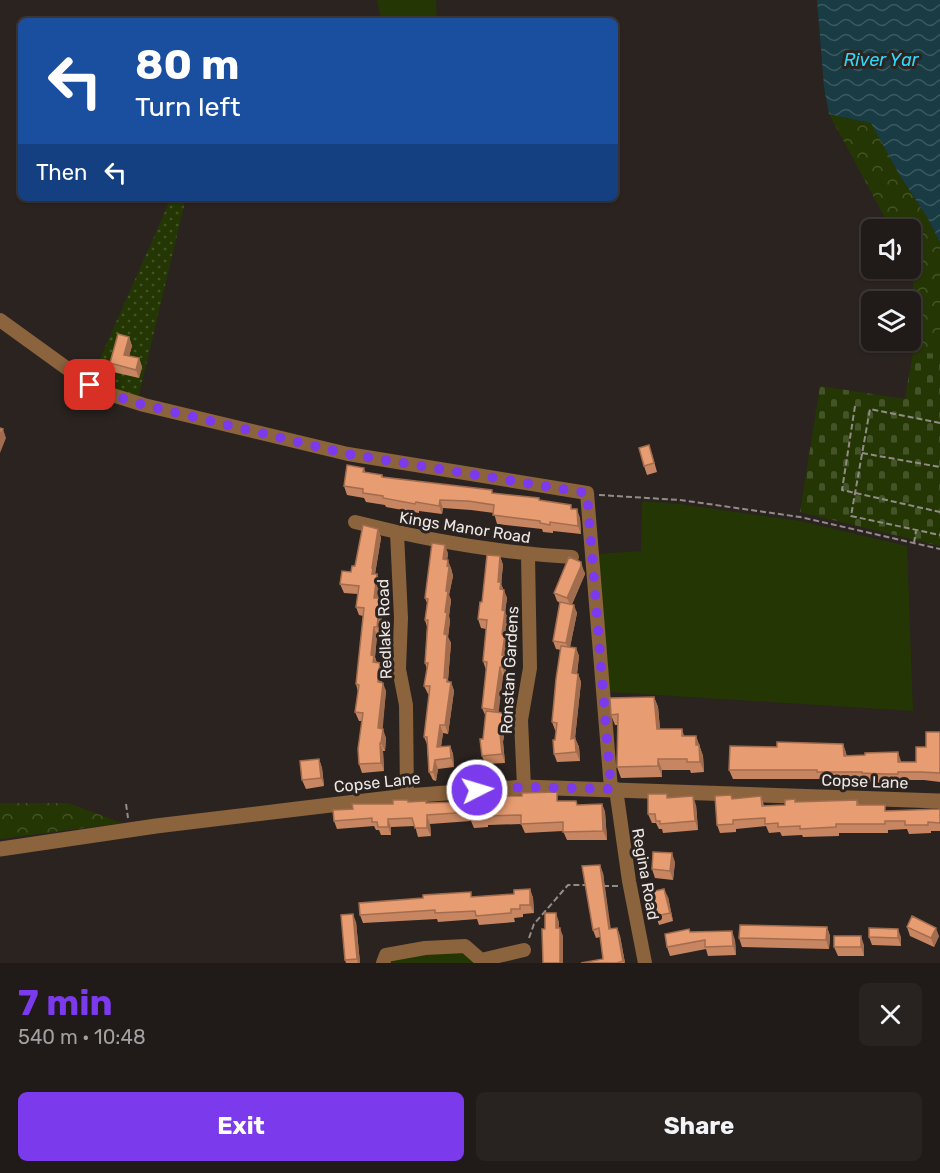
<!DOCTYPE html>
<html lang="en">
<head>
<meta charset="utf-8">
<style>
  body { margin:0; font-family:Rubik,sans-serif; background:#282321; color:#f1f3f6; height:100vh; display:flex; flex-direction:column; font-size:22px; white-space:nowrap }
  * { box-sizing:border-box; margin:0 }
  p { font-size:20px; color:#a2a1a2 }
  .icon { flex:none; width:33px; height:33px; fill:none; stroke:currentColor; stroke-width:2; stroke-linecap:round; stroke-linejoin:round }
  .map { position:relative; height:963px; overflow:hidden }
  .details { display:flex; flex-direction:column; background:#201a18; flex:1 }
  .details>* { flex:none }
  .hud { position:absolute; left:18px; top:18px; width:600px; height:183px; border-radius:9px; box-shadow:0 2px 4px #0004,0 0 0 2px #3d3837; background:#1a4fa0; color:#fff; overflow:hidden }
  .tools { position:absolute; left:861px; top:219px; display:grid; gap:12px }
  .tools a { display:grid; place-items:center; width:60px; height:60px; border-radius:9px; background:#201a18; box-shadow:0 2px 4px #0004,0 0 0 2px #3d3837; font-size:30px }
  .pin { position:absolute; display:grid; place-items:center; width:51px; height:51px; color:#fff; margin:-26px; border-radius:12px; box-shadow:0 3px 9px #0006 }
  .me { position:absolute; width:66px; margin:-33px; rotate:85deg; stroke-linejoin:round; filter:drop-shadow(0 0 4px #0008) }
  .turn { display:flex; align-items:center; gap:21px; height:126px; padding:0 18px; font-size:27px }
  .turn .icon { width:78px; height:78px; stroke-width:2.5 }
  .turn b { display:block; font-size:42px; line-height:51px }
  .then { display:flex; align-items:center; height:57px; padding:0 18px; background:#0003; gap:12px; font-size:22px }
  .round { display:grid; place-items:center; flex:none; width:63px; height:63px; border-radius:9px; background:#282321 }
  .overview { display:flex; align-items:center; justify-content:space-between; height:102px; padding:0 18px }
  h1 { font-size:36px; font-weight:700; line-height:45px; color:#7c3aed }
  .primary-button { display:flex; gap:12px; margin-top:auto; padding:12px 18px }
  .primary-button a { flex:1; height:69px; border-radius:9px; background:#7c3aed; color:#fff; font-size:24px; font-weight:700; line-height:69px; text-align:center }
  .primary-button a+a { background:#282321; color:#f1f3f6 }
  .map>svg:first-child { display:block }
</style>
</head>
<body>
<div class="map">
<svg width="940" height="963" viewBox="0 0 940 963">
  <defs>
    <pattern id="forest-crowns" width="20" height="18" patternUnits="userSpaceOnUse" patternTransform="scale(1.5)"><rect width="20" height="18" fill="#243603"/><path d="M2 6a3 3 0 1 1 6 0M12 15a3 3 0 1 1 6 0" fill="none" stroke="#445328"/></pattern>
    <pattern id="cemetery-stones" width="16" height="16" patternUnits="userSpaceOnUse" patternTransform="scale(1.5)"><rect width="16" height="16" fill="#243603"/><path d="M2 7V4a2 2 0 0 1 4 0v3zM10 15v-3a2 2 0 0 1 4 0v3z" fill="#445328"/></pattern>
    <pattern id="garden-dots" width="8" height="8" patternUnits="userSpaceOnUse" patternTransform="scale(1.5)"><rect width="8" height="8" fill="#243603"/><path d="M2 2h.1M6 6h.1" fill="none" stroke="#445328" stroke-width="1.8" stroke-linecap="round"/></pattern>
    <pattern id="water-waves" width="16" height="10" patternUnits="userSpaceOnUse" patternTransform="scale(1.5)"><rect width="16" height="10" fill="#193c44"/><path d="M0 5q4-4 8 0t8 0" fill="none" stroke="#3b585f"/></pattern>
  </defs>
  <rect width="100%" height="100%" fill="#2a2320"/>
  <path fill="#243603" d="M377,0H436L437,21H381Z
    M642,501L680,504L800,521L907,546L913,711L609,692L597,554L641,551Z
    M465,946L480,963H383L386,955Z"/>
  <path fill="url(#forest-crowns)" d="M829,114L871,122L899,174L927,217L940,242V354L913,352V271L911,266L910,230L891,229Z
    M0,803H68L122,823L0,839Z"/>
  <path fill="url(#cemetery-stones)" d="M913,352L940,354V546L800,512L820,386L905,399Z"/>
  <path fill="url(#garden-dots)" d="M171,198H186L138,399L106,388L91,379Z"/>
  <path fill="url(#water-waves)" d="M817,0H940V242L927,217L899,174L871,123L829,114L824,87Z"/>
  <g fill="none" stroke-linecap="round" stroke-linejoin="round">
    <path stroke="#928c89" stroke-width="2" stroke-dasharray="6 3" stroke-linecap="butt" d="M855,406L842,490L940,512
      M940,423L870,409L851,516L940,535
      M862,453L940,467
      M599,495L680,500L800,517L940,549
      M914,543L916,531
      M126,804L128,818
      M603,886H618
      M529,938L534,924L568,885H588"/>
    <path stroke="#8b633c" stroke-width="14" d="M0,320L90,385L103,392L144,405L348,454L587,493L611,789
      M355,522C426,540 498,553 572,557
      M397,533L401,618L399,669L406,705L407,796
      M524,787L521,720L530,668L528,555
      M616,789L629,881L645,963
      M481,960L524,950
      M383,963L386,955L425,948L465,946L481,960"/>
    <path stroke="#8b633c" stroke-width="15" d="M0,849L156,826L297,809L407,796L524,787L940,801"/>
  </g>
  <path fill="#c78661" d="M129,337L132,346L129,356L139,358L142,367L139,378L113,372L110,363Z
    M652,454L657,472L647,475L644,466Z
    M364,468L365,472L382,475L383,477L540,500L573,509L580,518L581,534L553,531V533L543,532L542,529L497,524L494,513L471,510L443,508L442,514L419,511V513L386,507L385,505L366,502L364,498L347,495L344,486Z
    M378,529L381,538L375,574H377L380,583L378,598L383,607L380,636H377L375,657L377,663L383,672L381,683L386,691L382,729L386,738L385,751H383L384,771L362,773L359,764L362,721H359L355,712L358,692L356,684L363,616L359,615L356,607L358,594L344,593L340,584L351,572Z
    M448,553L447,560L451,568L453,576L449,595L451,600L449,616L450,621L448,637L451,643L448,680L449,682H451L454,691L448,734L443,733L441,746H450L453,754L454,767L438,769L436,781L433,780L429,772L427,744L424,737L430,694H428L424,686L427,669L425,663L427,627L425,620L427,603L425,598Z
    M500,556L503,565L501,584L507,598L505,612L508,619L506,637L508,643L505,660L507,664L505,676H503L498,712L503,713L506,722L503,742L505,763L485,764L482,756L486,717L482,708L486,670L483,661L486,629L481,628L478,619L482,602Z
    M584,571L585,574L572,604L577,613L570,647L576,648L579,656L577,674H578L581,682L575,738L579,747L580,761L557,762L554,754L556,731L555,730L552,722L561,650L556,649L553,641L560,603L557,601L554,593Z
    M654,697L658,707L660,729H682L684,736H696L703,756L704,772L691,773L690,770H662V777L621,778L617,767V725H615L611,715Z
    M940,732V782L924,780H901V782L887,783L865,782V780H820V779H733L729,770L777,747L843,744L847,756L901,761V762H916L926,747Z
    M319,759L322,768L324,786L306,789L302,780Z
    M761,796L764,806L785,805L795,799L796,802L857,800L859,805L887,811L940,809V808V831H931V833L909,834L907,829L888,830V833H839V836L803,837L802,835L782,836L780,832L769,833L766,826L736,829V832L720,833L717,825L733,799Z
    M668,798L696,805L698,830L663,833L662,829H659L656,823H652L648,814Z
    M408,800L409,802L427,803L560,801L578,805L602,804L605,812L607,840H567L563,831L525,833L521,824L488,825V827L474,828L471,821L430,824L431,836L418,837L415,826L391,827V835H381L379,830H376L374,826L337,829L334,821L353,809L393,804Z
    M675,862L673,880L655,878L652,869Z
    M603,873L610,929L617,928L620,936L625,963H581L603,959L600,937L596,938L593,930Z
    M530,889L533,898L534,913L523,914V917L514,918L515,922L479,925L477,919L438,922L437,919L363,923L360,915L473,897L514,894Z
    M668,897L673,921L659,925L656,916Z
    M356,922L360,963H346L345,960Z
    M827,927L830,936L829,949L742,947L739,938Z
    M907,927L939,936L934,947L910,936Z
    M690,932L735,940L736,955L708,956L706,949L670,956L667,947Z
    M869,937H901V946L872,945Z
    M864,945V956H838L834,947Z"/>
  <path fill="#a26d4f" d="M129,337L132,346L127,363L124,355Z
    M139,358L142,367L139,378L136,370Z
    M3,429L6,438L0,453V436Z
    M440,500L443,508L442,514L439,506Z
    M577,509L580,518L581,534L578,526Z
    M378,529L381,538L375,574H377L380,583L377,606L374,598L372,568Z
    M445,545L448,553L446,568L443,559Z
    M500,556L503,565L501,584L507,598L505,612L508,619L506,637L508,643L505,660L507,664L505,676L502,667V610L503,598L498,582Z
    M448,560L453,576L449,595L451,600L449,616L450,621L448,637L451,643L448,680L450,686L451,682L454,691L448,734L445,725L444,678L445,612Z
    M581,562L585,574L571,607L567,598Z
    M380,598L383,607L380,636L377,627Z
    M574,605L577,613L569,652L566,643Z
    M374,627L377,636L375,657L377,664L376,671L371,655Z
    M576,648L579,656L576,682L572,673Z
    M380,663L383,672L381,686L378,682V677Z
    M500,667L503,676L498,718L494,710Z
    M578,674L581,682L574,747L571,739Z
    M383,683L386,691L382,737L378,728Z
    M654,697L658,707L661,740L657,729Z
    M503,713L506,722L503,742L505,763L502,754L500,734Z
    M440,725L443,733L440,755L437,747Z
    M383,729L386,738L385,751L381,743Z
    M696,736L703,756L704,772L700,762L696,745Z
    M575,738L579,747L580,761L576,752Z
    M380,743L383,751L384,771L381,763Z
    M843,744L846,753L847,764L844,756Z
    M450,746L453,754L454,767L451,758Z
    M898,752L901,761V771L898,762Z
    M319,759L322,768L324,786L321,778Z
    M658,759L662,770V777L658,766Z
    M435,760L438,769L436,781L433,772Z
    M693,796L696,805L698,830L695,821Z
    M602,804L605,812L607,840L603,831Z
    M427,815L430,824L431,836L427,828Z
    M388,819L391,827V835L388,827Z
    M672,853L675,862L673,880L670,871Z
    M600,865L603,873L612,937L609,929Z
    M530,889L533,898L534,913L530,905Z
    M664,889L668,897L673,921L670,913Z
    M556,913L559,922V936L556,928Z
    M353,914L356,922L360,963H358L357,959Z
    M827,927L830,936L829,949L826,940Z
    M560,928L563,936V963H560Z
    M617,928L620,936L625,963H624L623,961Z
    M936,928L939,936L934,947L931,938Z
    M898,929L901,937V946L898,938Z
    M732,931L735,940L736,955L733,946Z
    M861,936L864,945V956L861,947Z"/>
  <path fill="#e79c71" stroke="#a26d4f" stroke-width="1.5" d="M118,334L129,337L124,355L139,358L136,370L110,363Z
    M0,428L3,429L0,436Z
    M649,445L654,463L644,466L639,448Z
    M347,465L364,468L363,472L382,475V477L492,490V493L539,498V500L571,505V509H577L578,526L550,522V525L540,523V521L493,515L494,505L468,501L440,500L439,506L416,502L415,504L383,498V496L363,493V489L344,486Z
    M363,525L378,529L372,568H373L372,574H377L374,598H380L377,627H374L371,655L374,656L373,662L380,663L378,677V682L383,683L378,728L383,729L381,743H380L381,763L359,764L358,749L363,713L355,712L359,685L356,684L364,608L356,607L359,586L340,584L342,571L351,572L352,566H355Z
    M432,543L445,545L443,559L448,560L447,566L449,567L446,591H448L445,612L447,613L444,634L447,635L444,678H447V682H451L445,725H440L437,747L450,746L451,758L435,760L433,772H429L427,737H424L430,686H424L428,663H425L428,620H425L428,599L425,598Z
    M487,555L500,556L498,582H501L500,589L504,590L502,610L505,611L502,634H505L502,655H504L502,667H500L494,710L482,708L487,662L483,661L487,620L478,619L480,602H482Z
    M569,557L581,562V566L567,598L554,593Z
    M560,602L574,605L566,643L553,641Z
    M561,646L576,648L572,673L578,674L571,739L575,738L576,752L554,754L553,740H555L557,723L552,722L556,679Z
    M654,697L657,729H682V736H696V745H699L700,762H687V759H658V766L617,767L618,714L611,715L610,698Z
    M486,711L503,713L500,734L502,754L482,756L480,739H483Z
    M926,732H940V773L921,772H898V774H884L862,773V772H817V770H729L730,746L777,747V742L843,744L844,756L865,755V753L898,752V762H916V747H926Z
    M319,759L321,778L302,780L300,761Z
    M557,792V801H576L577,805L602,804L603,831L563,832V822L521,824V815L485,816V819L471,820L470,812L427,815V828H415L412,818L388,819V827H378L377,822H372V818L334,821L333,810L353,809L352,804H393V800H408V802L426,801V803L468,802V796H522V793Z
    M648,794H667V798L693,796L695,821L660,824V821H656L655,814H648Z
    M731,795L732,799L761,796L762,806L785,805V800L795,799V802L857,800V805H885V811L940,809V808V823L928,822V825H905V821H885V824H836V827L800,829V826L778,827V823L765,824V818L733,820V824L717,825L715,796Z
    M653,852L672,853L670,871L652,869Z
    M600,865L609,929L617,928L623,961L617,963H581L603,959L599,928L593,930L582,866Z
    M530,889V905H520V909H511V913L476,916L475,911L435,913V910L360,915L359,903L423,898V895L471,892V897L514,894V890Z
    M664,889L670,913L656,916L650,892Z
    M545,913H556V928H560V963H543L542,929H545Z
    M353,914L357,959L345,960L341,915Z
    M912,916L936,928L931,938L907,927Z
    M740,925L827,927L826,940L739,938Z
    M869,928L898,929V938L869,937Z
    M689,929L690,932L732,931L733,946L705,947V940L667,947L665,934Z
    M834,936H861V947H834Z"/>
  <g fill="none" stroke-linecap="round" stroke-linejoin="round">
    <path stroke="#7c3aed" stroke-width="10" stroke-dasharray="0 18" d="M90,385L103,392L144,405L348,454L587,493L611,789L524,787L477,790"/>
  </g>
  <g text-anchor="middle" stroke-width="6" stroke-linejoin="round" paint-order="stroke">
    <g font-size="16" fill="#ede8e6" stroke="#2a2320">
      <text transform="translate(465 527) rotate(9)" y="6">Kings Manor Road</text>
      <text transform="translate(384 629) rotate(-92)" y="6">Redlake Road</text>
      <text transform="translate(509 670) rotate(-87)" y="6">Ronstan Gardens</text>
      <text transform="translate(865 781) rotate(2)" y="6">Copse Lane</text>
      <text transform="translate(377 782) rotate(-6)" y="6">Copse Lane</text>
      <text transform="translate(646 874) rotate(80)" y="6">Regina Road</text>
    </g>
    <g font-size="18" font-style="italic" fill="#2fd9fa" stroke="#2a2320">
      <text x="881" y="66">River Yar</text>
    </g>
  </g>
</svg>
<div class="tools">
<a><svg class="icon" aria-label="sound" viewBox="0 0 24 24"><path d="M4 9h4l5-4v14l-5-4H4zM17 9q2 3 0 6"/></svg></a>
<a><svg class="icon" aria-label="layers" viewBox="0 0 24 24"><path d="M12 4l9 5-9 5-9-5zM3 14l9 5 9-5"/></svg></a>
</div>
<div class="pin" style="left:90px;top:385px;background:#d93025"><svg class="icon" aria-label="arrive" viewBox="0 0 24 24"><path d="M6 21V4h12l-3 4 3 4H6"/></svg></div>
<svg class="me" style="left:477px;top:790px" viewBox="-20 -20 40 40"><circle r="17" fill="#7c3aed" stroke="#fff" stroke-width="3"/><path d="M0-11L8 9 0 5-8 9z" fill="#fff"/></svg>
<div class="hud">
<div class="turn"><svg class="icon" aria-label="left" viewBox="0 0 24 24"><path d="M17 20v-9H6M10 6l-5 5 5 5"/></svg><div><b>80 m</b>Turn left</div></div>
<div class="then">Then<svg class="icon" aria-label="left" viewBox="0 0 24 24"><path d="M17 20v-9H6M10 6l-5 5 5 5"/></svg></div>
</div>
</div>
<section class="details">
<div class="overview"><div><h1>7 min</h1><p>540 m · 10:48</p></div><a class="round"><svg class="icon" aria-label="close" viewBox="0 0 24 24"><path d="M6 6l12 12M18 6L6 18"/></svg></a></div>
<div class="primary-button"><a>Exit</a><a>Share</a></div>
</section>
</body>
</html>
